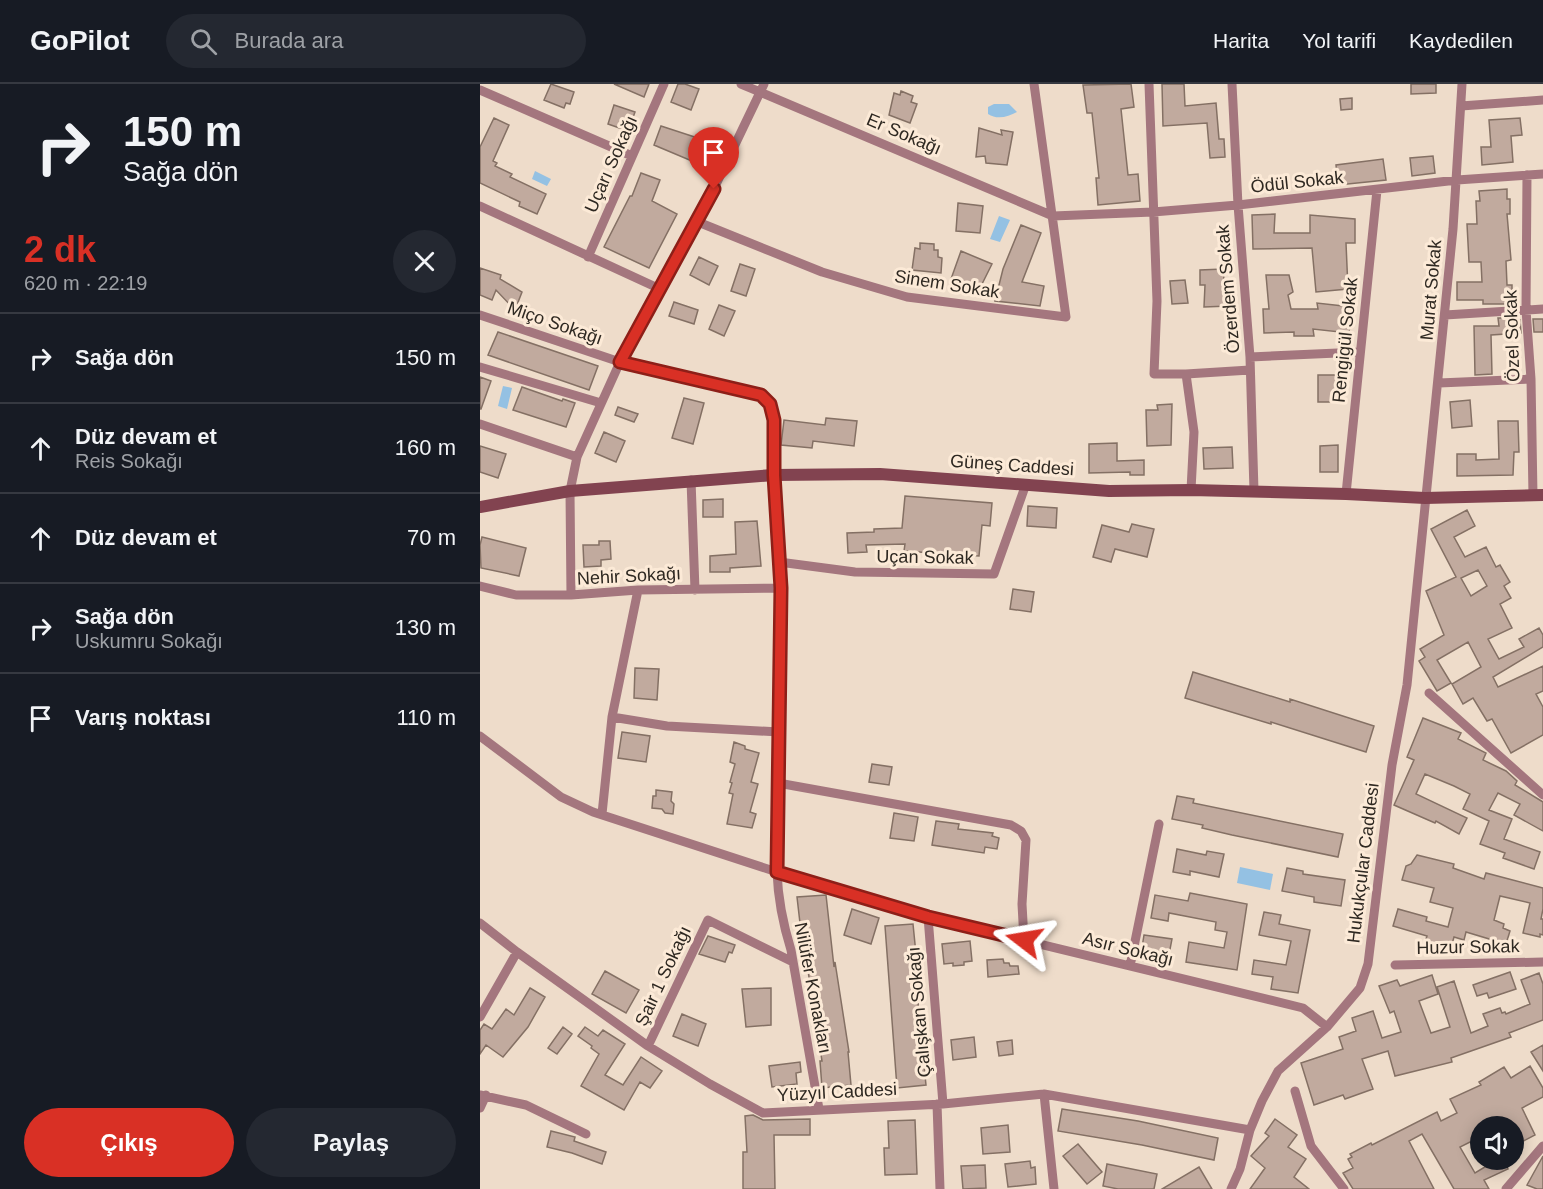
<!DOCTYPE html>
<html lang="tr">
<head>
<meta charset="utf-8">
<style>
  body { margin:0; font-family:Arial,sans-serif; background:#242831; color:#f1f3f6; height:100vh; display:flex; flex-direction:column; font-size:22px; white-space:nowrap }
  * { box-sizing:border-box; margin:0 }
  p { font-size:20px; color:#9ea1a6 }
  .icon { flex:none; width:33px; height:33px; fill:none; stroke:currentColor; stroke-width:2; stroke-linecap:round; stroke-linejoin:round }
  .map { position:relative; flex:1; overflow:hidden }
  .sheet { display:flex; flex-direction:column; background:#171b24; width:480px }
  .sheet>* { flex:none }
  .top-card { background:#171b24; color:#f1f3f6; overflow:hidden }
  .tools { position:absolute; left:990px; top:1032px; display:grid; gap:12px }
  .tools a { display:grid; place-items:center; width:54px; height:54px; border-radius:50%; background:#171b24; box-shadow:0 3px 15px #0003; font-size:30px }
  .pin { position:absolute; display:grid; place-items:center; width:51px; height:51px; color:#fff; margin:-62px -26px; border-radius:50% 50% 50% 0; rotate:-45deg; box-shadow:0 0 6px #0007 }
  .pin .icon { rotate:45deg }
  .me { position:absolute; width:66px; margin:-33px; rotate:284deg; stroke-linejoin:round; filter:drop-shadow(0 0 4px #0008) }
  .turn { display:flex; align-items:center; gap:21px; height:126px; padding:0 24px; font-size:27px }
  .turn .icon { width:78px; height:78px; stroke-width:2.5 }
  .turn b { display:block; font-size:42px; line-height:51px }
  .round { display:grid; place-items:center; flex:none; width:63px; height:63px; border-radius:32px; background:#242831 }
  .summary { display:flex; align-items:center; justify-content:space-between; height:102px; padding:0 24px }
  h1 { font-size:36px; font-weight:700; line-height:45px; color:#d93025 }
  .action { display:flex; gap:12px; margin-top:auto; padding:12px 24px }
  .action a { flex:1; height:69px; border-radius:36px; background:#d93025; color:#fff; font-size:24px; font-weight:700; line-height:69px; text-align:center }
  .action a+a { background:#242831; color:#f1f3f6 }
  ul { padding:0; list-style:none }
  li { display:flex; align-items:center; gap:18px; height:90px; padding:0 24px; border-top:2px solid #363941 }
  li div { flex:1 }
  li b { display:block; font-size:22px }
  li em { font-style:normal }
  header { display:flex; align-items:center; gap:36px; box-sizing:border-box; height:84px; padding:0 30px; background:#171b24; border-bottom:2px solid #363941 }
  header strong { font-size:28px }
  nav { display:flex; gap:33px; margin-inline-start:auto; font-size:21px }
  .search { width:420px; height:54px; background:#242831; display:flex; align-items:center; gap:15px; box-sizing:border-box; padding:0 21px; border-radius:33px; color:#9ea1a6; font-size:22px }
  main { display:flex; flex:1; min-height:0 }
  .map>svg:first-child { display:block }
</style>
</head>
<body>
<header>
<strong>GoPilot</strong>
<div class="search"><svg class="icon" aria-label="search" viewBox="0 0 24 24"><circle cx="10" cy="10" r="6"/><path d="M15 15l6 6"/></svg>Burada ara</div>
<nav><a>Harita</a><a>Yol tarifi</a><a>Kaydedilen</a></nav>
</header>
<main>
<section class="sheet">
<div class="top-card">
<div class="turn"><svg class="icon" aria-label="right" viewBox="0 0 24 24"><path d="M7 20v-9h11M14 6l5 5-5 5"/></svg><div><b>150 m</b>Sağa dön</div></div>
</div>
<div class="summary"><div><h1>2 dk</h1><p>620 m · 22:19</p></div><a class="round"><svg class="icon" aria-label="close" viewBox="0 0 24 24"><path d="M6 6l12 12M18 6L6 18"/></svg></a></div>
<ul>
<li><svg class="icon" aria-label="right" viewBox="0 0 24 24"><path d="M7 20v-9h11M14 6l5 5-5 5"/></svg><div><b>Sağa dön</b></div><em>150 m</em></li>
<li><svg class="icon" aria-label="ahead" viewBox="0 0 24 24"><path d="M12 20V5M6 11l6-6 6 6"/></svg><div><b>Düz devam et</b><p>Reis Sokağı</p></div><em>160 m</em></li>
<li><svg class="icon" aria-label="ahead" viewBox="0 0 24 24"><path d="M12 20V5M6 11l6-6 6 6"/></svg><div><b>Düz devam et</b></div><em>70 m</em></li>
<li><svg class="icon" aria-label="right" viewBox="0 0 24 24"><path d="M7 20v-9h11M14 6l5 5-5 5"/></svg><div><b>Sağa dön</b><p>Uskumru Sokağı</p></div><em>130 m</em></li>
<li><svg class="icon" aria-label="arrive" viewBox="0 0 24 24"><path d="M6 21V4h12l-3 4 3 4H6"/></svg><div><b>Varış noktası</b></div><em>110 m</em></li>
</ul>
<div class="action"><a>Çıkış</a><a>Paylaş</a></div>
</section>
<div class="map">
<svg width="1063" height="1105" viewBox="0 0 1063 1105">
  <rect width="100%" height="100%" fill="#eedcca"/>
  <path fill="#94c1e3" d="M514,20H529L537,28C528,33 517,36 508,30V23Z
    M55,87L71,95L67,102L52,95Z
    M519,132L530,136L520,158L510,155Z
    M23,302L32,304L27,325L18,322Z
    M760,783L793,790L790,806L757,799Z"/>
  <path fill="#c1aa9e" stroke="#847064" stroke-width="1.5" fill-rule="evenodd" d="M71,0L94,8L90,20L86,19L84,24L64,16Z
    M134,0H169L164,13Z
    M198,0H205L219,5L211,26L191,18Z
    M651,0L654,23L641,25L648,91L658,90L660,117L618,121L616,94H619L612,29H607L603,1Z
    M682,0H704L705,22L736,19L739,55H744L745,73L730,74L727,39L683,42Z
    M931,0H956V9L931,10Z
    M421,7L433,12L431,18L437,20L430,39L409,31L414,9L420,11Z
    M872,14V25L861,26L860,15Z
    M134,21L155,28L148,47L128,40Z
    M14,34L29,41L13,77L17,79L15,82L32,90L30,93L66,110L57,130L39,122L40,118L0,99V63Z
    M1040,34L1042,51L1031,52L1033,78L1002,81L1001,63H1011L1009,36Z
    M181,42L230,58L229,61L235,64L231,76L222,72L219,80L174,61Z
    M499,44L522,51L521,46L533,48L527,81L506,79L505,72L496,73Z
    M953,72L955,89L932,92L930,74Z
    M903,75L906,96L858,101L856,81Z
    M161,89L180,96L172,117L197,130L169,184L124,163L150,112H152Z
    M1027,105V115H1030V130H1027L1031,176L1026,177L1027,201H1032V220H1003V216H977V198H1002L1001,178H989L987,140H997L996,117H1000L999,107Z
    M478,119L503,122L500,149L476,147Z
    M795,130L794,149H830V131L875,135V159H866L868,205L836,208L832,164L773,165L772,131Z
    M541,141L561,149L542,198L564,202L560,222L515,217L523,185Z
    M440,159L454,160V166H458V173L462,174L461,189L432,186L435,164L440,165Z
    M481,167L512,180L499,206L471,195Z
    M219,173L238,182L229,201L210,191Z
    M260,180L275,185L266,212L251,207Z
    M0,184L21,191L20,195L42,208L35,226L16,206L12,216L0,211Z
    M743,185L745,208H748L749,222L724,223L725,201H720V186Z
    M786,191H809L813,208L808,211L811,225H838L837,219L872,223L869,249L833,245L834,252H814V248L784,249L783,225H789Z
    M705,196L708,219L692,220L690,197Z
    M194,218L218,226L214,240L189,232Z
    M239,221L255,227L244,252L229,245Z
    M1018,234H1033V236H1040L1041,249L1011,251L1012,290L995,291L994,242H1019Z
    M1053,235H1063V248H1054Z
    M18,248L118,282L109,306L8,271Z
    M838,291H856V318H838Z
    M0,293L11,297L1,325H0Z
    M42,303L82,317L83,315L95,319L86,343L33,326Z
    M204,314L224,319L213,360L192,354Z
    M990,316L992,342L972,344L970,318Z
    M692,320L691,361L667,362L666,326H678L677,321Z
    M138,323L158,330L154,338L135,331Z
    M346,334L377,337L374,362L333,357L332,364L301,361L304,336L345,341Z
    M1018,337H1038L1039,368H1034L1033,391L977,392V370H996V376L1019,375Z
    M124,348L145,357L136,378L115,369Z
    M637,359V377L664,376V391H650V388L609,389V360Z
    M858,361V388H840V362Z
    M0,362L26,370L18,394L0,388Z
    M752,363L753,384L724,385L723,364Z
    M425,412L512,419L510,442L502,441L499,472L424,467L425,460L386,461L387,468L368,469L367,449L394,448V445L422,444Z
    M243,415V433H223V416Z
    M548,422L577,424L576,444L547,442Z
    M987,426L995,442L974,453L985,473L1006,463L1016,483L1020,481L1030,498L1024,502L1031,514L1020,520L1032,544L1008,555L1019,575L1044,563L1039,555L1059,544L1063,551V563L1013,593L1018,603L1063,582V607L1056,610L1063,623V651L1031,669L1012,635L1007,637L993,614L983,620L972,600L1001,583L988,558L957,576L971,599L957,607L939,577L945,573L940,565L964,551L946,507L976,493L951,445ZM998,486L1007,502L991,512L981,494Z
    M277,437L281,482L250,484V488H230V472L256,470L255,438Z
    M652,440L674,445L667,473L635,465L631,478L613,473L622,441L649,448Z
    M2,453L46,464L39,492L1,484L0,461Z
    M119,457H130L131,475L121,476V482L104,483L103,461H119Z
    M533,505L554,508L551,528L530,525Z
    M155,584L179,585L177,616L154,614Z
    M713,588L810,618V615L894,642L886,668L791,638V640L705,614Z
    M943,634L981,649L978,655L1006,669L1003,676L1026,687L1037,697L1035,701L1063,718V747L1034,731L1040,720L1018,709L1009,726L1032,735L1024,755L1060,768L1054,785L1023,774L1025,769L1000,760L1009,737L983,725L990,710L974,702L945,690L936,710L987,734L979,750L956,737L955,739L914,721L934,676L927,673Z
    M142,648L170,652L166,678L138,674Z
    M254,658L265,662V665L279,669L271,698L278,700L270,728L276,730L272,744L247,740L253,710L249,709L252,699L250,698L255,680L250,678Z
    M392,680L412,683L409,701L389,698Z
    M176,706L192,708L191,717L194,720L193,730L185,729L182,725L172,724L173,712H176Z
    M697,712L714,715L713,719L863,750L858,773L752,751L722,744L723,741L692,735Z
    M414,729L438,733L434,757L410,754Z
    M456,737L479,740L478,745L513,749L512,752L519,754L517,765L505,763L504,769L452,761Z
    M697,765L726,771L727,767L744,770L739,793L710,787V791L693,788Z
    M937,771L974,780L973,784L1004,795L1006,789L1063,804V825L1061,835H1063V851L1060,850V853L1043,849L1050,819L1020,812L1014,836L1024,840L1023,844L1030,847L1026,860L986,848L984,856L974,853L971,864L945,858L947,852L913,842L918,825L947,833L946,837L968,843L973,824L950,818L954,804L922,796L926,782L931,780Z
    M807,784L823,787V790L865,796L861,822L834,818V813L802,807Z
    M710,809L767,820L757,886L706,878L709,858L744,864L747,848L735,846L736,838L689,829L688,837L671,834L675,811L708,817Z
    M346,811L354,883L355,878L369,968H368L371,1001L342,1004L340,977H342L326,874H324L317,813Z
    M372,825L399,834L391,860L364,851Z
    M784,828L801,831L799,840L830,846L818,909L791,905L793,893L772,890L774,876L806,881L811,857L779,851Z
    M433,840L439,900H437L439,934L446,1001L417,1004L405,842Z
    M664,851L692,855L687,881L660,876Z
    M228,852L255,861L252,869L249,868L245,878L219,870Z
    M490,857L492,877L484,878V881L473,882V879L464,880L462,860Z
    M523,875L524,879H529L530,882H538L539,890L508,893L507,876Z
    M125,887L159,906L146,929L112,910Z
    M1030,888L1036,905L1009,914L1007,909L997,912L993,901Z
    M1059,889L1063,900V936L1029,949L1031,953L971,974L972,978L915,992L908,967L882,975L893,1005L865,1015L863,1011L834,1021L821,979L863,965L859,953L876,947L872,934L893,927L902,954L921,948L914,927L910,929L899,902L917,896L920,902L952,891L958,910L939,917L951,949L970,943L957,903L974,897L991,949L1008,942L1003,930L1020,924L1022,929L1025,928L1026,930L1050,920L1041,896Z
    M50,904L65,913L48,943L23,973L6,961L0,970V946L4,940L12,945L26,925L34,931Z
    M291,904V941L266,943L262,905Z
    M202,930L226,940L218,962L193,952Z
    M83,943L92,950L77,970L68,964Z
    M105,943L118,952L123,946L145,960L125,991L143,1001L161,973L182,987L170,1004L160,998L144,1026L101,1002L119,970L111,964L112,962L98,952Z
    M494,953L496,973L473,976L471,956Z
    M532,956L533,970L519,972L517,958Z
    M1063,961V987L1051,968Z
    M320,978L321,988L316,989L317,1000L292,1003L289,982Z
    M1050,982L1063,1004V1013L1042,1024L1055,1051L1034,1062V1042H1000V1053L980,1063L995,1089L1010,1080L1008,1076H1023L1028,1085L1004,1096L1009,1105H974L942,1050L929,1057L954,1105H873L863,1089L873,1084L868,1075L872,1073L870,1070L891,1059L892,1061L957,1028L961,1037L977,1029L970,1015L1001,1001L999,998L1024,983L1031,994Z
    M582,1025L658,1037L738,1054L734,1076L662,1061L578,1047Z
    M273,1031L283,1036L330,1035V1051H294L295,1105H263V1068H267L265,1032Z
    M795,1035L817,1051L808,1063L826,1075L814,1093L829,1105H770L785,1084L771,1072L789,1052L785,1049Z
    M435,1036L437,1090L405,1091L404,1064H409L408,1037Z
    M528,1041L530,1068L503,1070L501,1044Z
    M71,1047L95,1053L94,1057L126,1068L122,1080L92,1069L67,1063Z
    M598,1060L622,1088L607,1100L583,1072Z
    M1063,1072V1105H1057L1047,1101Z
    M550,1077L551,1084L555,1083L556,1100L528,1103L525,1080Z
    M627,1080L677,1090L674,1105H638L623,1102Z
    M505,1081L506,1104L483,1105L481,1082Z
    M719,1083L732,1105H682Z"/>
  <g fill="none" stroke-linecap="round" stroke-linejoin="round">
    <path stroke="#a4767e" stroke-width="9" d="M261,0L573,132L673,128L758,121L977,96L1063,90
      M669,0L677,217L674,290H706
      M752,0L758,121L770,273L774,407
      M0,6L152,72
      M981,22L1063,16
      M1047,91L1046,226L1051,295L1053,412
      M0,122L180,205
      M218,138L342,188L427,213L586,233L554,0
      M108,173L184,0
      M0,231L140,278L281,311L290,320L294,336L293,391L301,504L297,788C298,815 303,840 311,866L339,1025
      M965,231L1063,225
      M770,273L880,268
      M0,283L121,319
      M959,299L1051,295
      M0,340L97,373
      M211,396L215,506
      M711,406L714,348L706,290L770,286
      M866,410L897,106
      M299,478L375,488L514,490L546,400
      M0,502L36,511H91L158,506L301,504
      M158,506L132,633L187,642L299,648
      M91,511L90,407L97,373L140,278L218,138L284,0
      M949,609L1063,711
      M0,652L81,713L113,728L297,788L448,833L823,924L847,943
      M298,699L531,741L541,747L546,756L542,820L544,856
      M122,730L132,633
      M448,833L463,1020
      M0,839L37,868L168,962L230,1000L283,1029L463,1020L564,1010L770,1046
      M915,881L1063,878
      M650,882L679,740
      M0,933L37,868
      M168,962L228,836L313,878
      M815,1007L831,1062L864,1105
      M564,1010L574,1105
      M0,1011L46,1021L106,1050
      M457,1020L460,1105
      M0,1024L6,1011
      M751,1105L760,1085L770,1046L782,1017L798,987L847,943L880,904L888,880L912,681L927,601L973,145L982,0
      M1026,1105L1063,1062"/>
    <path stroke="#824350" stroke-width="12" d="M0,423L90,407L293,391L400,390L629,407L711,406L866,410L945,414L1063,411"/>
  </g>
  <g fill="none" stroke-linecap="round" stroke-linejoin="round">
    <g stroke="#8d1f18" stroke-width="15">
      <path id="route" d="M234,105L140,278L281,311L290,320L294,336V391L301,504L297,788L448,833L544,856"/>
    </g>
    <use href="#route" stroke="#d93025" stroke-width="10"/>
  </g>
  <g text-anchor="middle" stroke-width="6" stroke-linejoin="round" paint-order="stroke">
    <g font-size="18" fill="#2e2821" stroke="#fcead7">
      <text transform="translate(424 50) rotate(23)" y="6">Er Sokağı</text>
      <text transform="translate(131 80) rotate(-66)" y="6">Uçarı Sokağı</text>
      <text transform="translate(817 98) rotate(-6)" y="6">Ödül Sokak</text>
      <text transform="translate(467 200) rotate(9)" y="6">Sinem Sokak</text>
      <text transform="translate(748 205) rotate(-95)" y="6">Özerdem Sokak</text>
      <text transform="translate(951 206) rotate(-85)" y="6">Murat Sokak</text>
      <text transform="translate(75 239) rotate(19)" y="6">Miço Sokağı</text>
      <text transform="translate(1032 252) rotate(-92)" y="6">Özel Sokak</text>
      <text transform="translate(865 256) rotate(-84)" y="6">Rengigül Sokak</text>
      <text transform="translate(532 381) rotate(4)" y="6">Güneş Caddesi</text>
      <text transform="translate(445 473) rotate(1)" y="6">Uçan Sokak</text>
      <text transform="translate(149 492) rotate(-3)" y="6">Nehir Sokağı</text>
      <text transform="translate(883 779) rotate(-83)" y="6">Hukukçular Caddesi</text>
      <text transform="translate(988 863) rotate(-1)" y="6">Huzur Sokak</text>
      <text transform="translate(648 865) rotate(14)" y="6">Asır Sokağı</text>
      <text transform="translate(183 892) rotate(-65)" y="6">Şair 1 Sokağı</text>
      <text transform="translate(333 904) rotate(79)" y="6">Nilüfer Konakları</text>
      <text transform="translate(439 928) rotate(-95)" y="6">Çalışkan Sokağı</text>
      <text transform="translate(357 1008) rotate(-3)" y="6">Yüzyıl Caddesi</text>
    </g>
  </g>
</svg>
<div class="tools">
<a><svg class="icon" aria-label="sound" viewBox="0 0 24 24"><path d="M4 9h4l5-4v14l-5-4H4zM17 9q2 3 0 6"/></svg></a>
</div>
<div class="pin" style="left:234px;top:105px;background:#d93025"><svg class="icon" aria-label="arrive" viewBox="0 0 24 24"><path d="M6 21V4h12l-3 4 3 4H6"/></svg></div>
<svg class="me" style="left:544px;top:856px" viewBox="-20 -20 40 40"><path d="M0-17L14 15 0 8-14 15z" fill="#d93025" stroke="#fff" stroke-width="4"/></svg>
</div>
</main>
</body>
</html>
